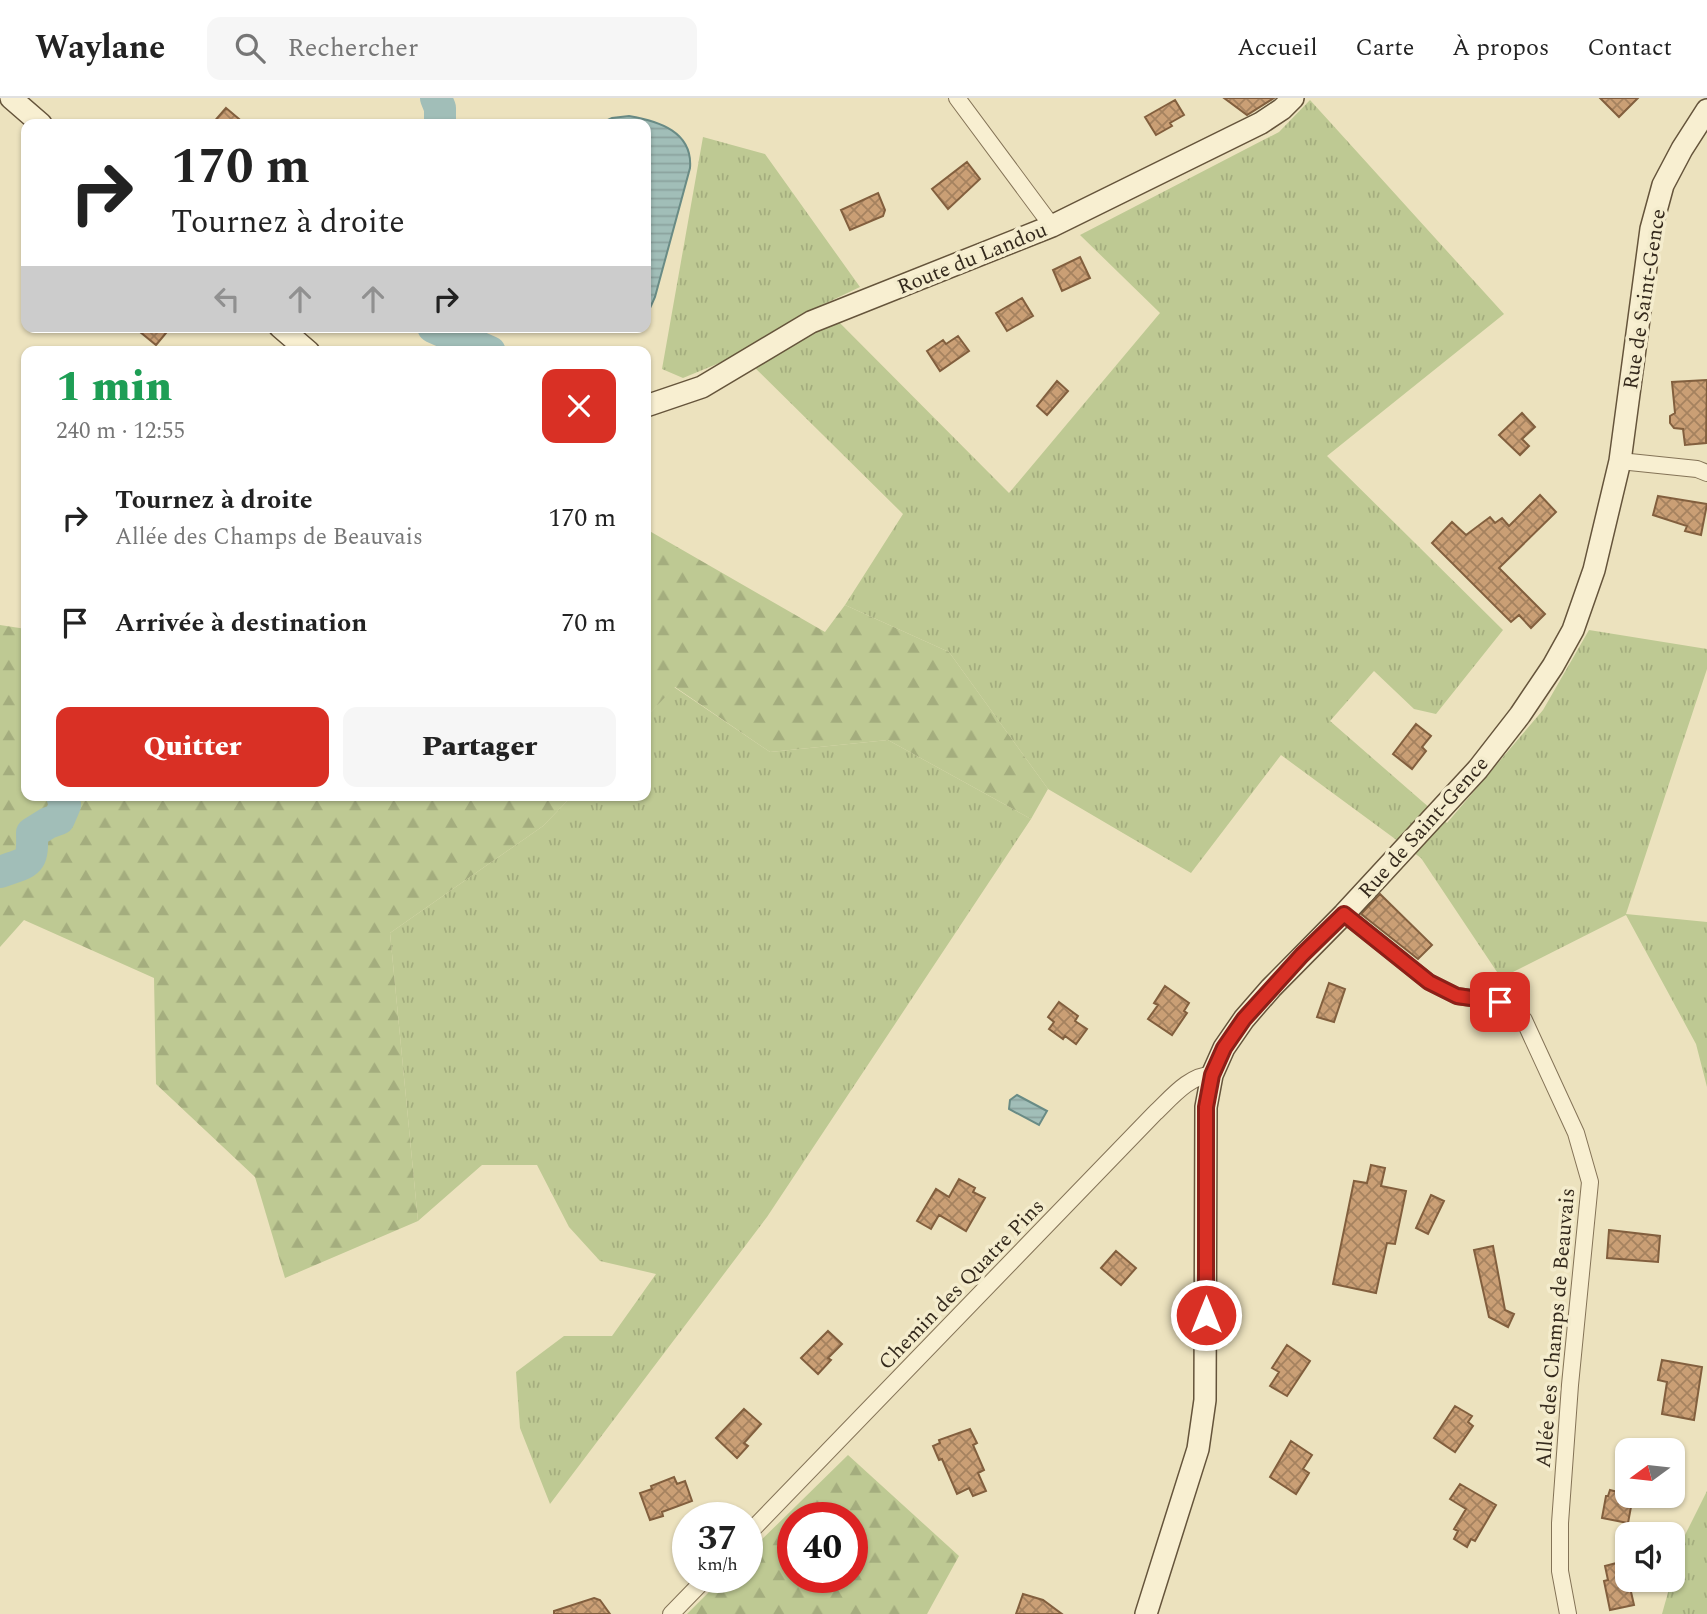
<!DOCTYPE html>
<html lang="fr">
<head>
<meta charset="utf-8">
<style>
  body { margin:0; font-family:Spectral,serif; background:#f6f6f6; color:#222; height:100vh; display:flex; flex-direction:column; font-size:26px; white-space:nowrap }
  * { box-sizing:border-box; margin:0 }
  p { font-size:23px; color:#767676 }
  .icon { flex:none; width:38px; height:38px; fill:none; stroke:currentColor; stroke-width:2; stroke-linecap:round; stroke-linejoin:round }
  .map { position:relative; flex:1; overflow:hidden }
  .panel { position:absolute; left:21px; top:248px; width:630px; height:455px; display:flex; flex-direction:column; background:#fff; border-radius:14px; box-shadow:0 2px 5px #0004 }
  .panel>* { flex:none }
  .hud { position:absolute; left:21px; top:21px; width:630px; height:214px; border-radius:14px; box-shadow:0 2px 5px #0004; background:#fff; color:#222; overflow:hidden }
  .needle { width:46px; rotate:255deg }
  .fabs { position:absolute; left:1615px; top:1340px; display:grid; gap:14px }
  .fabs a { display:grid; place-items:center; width:70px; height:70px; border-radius:14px; background:#fff; box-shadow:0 2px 5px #0004; font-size:35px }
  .speed { position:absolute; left:672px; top:1404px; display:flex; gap:14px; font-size:35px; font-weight:700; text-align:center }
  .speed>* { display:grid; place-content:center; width:91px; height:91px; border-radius:50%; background:#fff; box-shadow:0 2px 5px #0004; line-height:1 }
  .speed small { font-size:18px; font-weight:400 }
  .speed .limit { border:10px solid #d22; background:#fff; color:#111 }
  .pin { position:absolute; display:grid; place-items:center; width:60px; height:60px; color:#fff; margin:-30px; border-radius:14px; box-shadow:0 4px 10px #0006 }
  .me { position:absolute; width:77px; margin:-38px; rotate:0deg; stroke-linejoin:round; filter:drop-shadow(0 0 5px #0008) }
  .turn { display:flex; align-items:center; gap:24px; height:147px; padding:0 35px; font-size:32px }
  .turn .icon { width:91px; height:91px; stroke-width:2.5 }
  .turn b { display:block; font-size:49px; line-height:60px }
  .lanes { display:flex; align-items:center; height:66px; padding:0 35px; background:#0003; justify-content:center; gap:35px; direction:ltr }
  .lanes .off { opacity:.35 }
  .round { display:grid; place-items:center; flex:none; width:74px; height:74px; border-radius:14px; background:#f6f6f6 }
  .headline { display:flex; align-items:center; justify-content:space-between; height:119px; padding:0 35px }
  h1 { font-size:42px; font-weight:800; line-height:52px; color:#1e9e55 }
  .cta { display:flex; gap:14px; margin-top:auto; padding:14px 35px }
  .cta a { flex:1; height:80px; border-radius:14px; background:#d93025; color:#fff; font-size:28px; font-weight:800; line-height:80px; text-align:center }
  .cta a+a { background:#f6f6f6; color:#222 }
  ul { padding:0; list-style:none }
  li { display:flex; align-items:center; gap:21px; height:105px; padding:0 35px }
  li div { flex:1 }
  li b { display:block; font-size:26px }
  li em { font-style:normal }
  header { display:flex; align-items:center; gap:42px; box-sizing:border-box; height:98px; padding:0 35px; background:#fff; border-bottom:2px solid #e0e0e0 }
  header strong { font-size:33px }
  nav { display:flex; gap:38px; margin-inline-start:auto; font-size:24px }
  .search { width:490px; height:63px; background:#f6f6f6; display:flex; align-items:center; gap:18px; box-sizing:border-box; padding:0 24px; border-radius:14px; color:#767676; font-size:26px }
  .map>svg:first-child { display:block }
</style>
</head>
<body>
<header>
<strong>Waylane</strong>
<div class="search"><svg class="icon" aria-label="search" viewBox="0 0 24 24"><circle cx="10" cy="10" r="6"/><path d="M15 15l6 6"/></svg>Rechercher</div>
<nav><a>Accueil</a><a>Carte</a><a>À propos</a><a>Contact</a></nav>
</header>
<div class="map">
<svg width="1707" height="1516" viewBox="0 0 1707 1516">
  <defs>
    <pattern id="grass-tufts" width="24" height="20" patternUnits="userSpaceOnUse" patternTransform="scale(1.75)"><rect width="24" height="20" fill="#bec993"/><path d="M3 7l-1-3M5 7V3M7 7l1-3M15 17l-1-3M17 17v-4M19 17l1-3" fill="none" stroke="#a4ad7e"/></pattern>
    <pattern id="forest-firs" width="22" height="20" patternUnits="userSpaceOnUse" patternTransform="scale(1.75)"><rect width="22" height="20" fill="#bec993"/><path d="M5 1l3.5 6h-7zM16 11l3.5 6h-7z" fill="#a4ad7e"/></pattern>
    <pattern id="water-rules" width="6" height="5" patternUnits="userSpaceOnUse" patternTransform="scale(1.75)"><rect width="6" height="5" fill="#a1beb8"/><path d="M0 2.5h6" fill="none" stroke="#8ba39e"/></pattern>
    <pattern id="building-cross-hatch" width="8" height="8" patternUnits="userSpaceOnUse" patternTransform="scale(1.75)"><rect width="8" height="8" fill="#ca9f75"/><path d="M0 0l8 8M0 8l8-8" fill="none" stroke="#a5825f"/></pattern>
  </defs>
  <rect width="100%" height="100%" fill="#ece2be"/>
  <path fill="url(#grass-tufts)" d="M1310,2L1504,216L1327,358L1503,532L1436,616L1414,611L1374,573L1330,623L1447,725L1543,612L1589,532L1707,551V571L1626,816L1707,824V989L1696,946L1626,817L1501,880L1421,760L1281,657L1191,775L1048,691L949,554L845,507L903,416L741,256L683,280L662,271L703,39L765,56L860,189L822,207L1009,395L1160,215L1080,137L1279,34Z
    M674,589L770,654L888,642L1031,721L767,1119L550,1406L520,1330L516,1274L564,1238H612L656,1176L600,1163L569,1129L537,1067H482L418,1123L390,835L543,728L572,698H646V619Z
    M1707,1393V1516H1662L1683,1441Z"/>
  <path fill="url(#forest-firs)" fill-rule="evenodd" d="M646,431L825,534L845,507L949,554L1048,691L1031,721L888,642L770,654L675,589L646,619Z
    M0,527L26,531V698H572L543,728L390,835L418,1123L285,1180L255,1079L156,986L154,880L24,822L0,849Z
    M848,1357L959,1458L927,1516H687L724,1479H747V1456ZM793,1419H852V1479H793Z"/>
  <path fill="url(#water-rules)" stroke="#698b85" stroke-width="2" d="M629,18C659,23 693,34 690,70L655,199L646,219V26H599L612,20Z
    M1017,997L1047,1013L1039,1027L1009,1011L1010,1002Z"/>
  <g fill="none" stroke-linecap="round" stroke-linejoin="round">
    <path stroke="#a1beb8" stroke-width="32" d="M436,0L440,10V26
      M433,229L490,254
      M0,774C29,763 33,768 32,735L48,725L59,721L65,707L62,698"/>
  </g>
  <path fill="url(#building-cross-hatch)" stroke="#825f3e" stroke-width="2" d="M1224,0H1274L1247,17Z
    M1600,0H1638L1619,19Z
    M1175,2L1184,17L1170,25L1172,28L1156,37L1145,19Z
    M226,10L245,26H212Z
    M967,64L980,81L948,111L932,91Z
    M878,95L885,112L883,118L850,132L841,112Z
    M1080,159L1090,180L1062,193L1053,172Z
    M1022,200L1033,218L1007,233L996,215Z
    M134,229H171L156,247Z
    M958,238L969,253L940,273L927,253L943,242L946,246Z
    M1707,282L1706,345L1685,347L1683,331L1674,330L1670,325V318L1675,315L1672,284Z
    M1057,283L1068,293L1047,317L1037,308Z
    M1522,315L1535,329L1522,341L1529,348L1520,357L1499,337Z
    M1540,397L1556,414L1499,470L1545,516L1531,530L1519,517L1511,524L1432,445L1452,424L1466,437L1490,419L1495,425L1502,420L1509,428Z
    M1658,398L1707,406L1701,437L1685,433L1687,428L1653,417Z
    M1416,626L1431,638L1422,649L1426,653L1412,671L1393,656Z
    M1380,796L1432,847L1418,861L1361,816Z
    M1329,885L1345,891L1334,924L1317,919Z
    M1165,888L1189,905L1184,913L1187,915L1172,937L1148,921L1158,907L1154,905Z
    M1059,904L1078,918L1075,923L1087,931L1076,946L1065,938L1063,941L1049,931L1054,924L1048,919Z
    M1371,1067L1385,1070L1381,1088L1406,1093L1395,1146L1387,1145L1376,1195L1333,1186L1354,1083L1367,1085Z
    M959,1081L975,1090L973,1094L985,1100L966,1133L939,1117L931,1131L917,1123L936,1091L949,1099Z
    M1431,1097L1444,1103L1428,1136L1416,1130Z
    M1609,1132L1660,1138L1658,1164L1607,1160Z
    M1493,1148L1505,1212L1514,1216L1508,1229L1489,1219L1474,1152Z
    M1116,1153L1136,1170L1121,1187L1101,1170Z
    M828,1233L842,1246L828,1260L831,1262L818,1276L801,1260Z
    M1287,1247L1310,1263L1287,1298L1270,1288L1279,1274L1272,1270Z
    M1662,1262L1702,1269L1694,1322L1662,1316L1667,1284L1658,1282Z
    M1455,1308L1472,1318L1468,1324L1473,1328L1455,1354L1434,1340Z
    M744,1311L761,1326L744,1345L748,1348L737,1360L716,1340Z
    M970,1331L977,1345L973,1347L984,1372L978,1375L986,1393L973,1398L969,1390L957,1396L942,1361L939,1362L933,1348L940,1345L939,1342Z
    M1291,1343L1312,1357L1303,1371L1309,1375L1296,1396L1270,1379Z
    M674,1379L677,1386L685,1383L692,1403L662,1414L663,1418L650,1422L640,1395L652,1391L651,1388Z
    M1460,1386L1496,1407L1475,1443L1471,1441L1467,1449L1454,1441L1458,1433L1454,1431L1466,1411L1450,1401Z
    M1610,1392L1633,1398L1628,1425L1602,1420L1606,1398H1608Z
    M1624,1463L1634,1507L1610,1512L1604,1483L1608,1482L1605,1468Z
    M1023,1496L1043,1502L1062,1516H1016Z
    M594,1500L600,1502L610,1516H554V1513Z"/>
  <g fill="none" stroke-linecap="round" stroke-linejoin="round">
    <g stroke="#847357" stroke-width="18">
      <path id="street" d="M957,0L1052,128
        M1620,363L1697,371L1707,375
        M1344,816L1429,884L1457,898L1500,904L1524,922L1576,1035L1590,1084L1570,1287L1560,1425V1473L1568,1516
        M747,1437L1155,1015C1170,1001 1190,976 1212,977
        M671,1516L707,1479"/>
    </g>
    <g stroke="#65543b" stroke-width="24">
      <path id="secondary" d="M11,0L41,26
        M280,229L309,254
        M646,308L702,289L811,224L1052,128L1261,25L1282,11L1293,0
        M1146,1516L1198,1351L1205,1302L1206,1009L1212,977L1224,950L1244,921L1271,890L1344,816L1478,671L1520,617L1553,568L1573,532L1594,472L1620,363L1651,131L1663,87L1682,51L1707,12"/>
    </g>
    <use href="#street" stroke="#f8efd1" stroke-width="16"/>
    <use href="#secondary" stroke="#f8efd1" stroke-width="21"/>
  </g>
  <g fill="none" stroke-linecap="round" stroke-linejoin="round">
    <g stroke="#8d1f18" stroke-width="18">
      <path id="route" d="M1206,1217V1009L1212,977L1224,950L1244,921L1302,857L1344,816L1429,884L1457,898L1500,904"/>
    </g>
    <use href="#route" stroke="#d93025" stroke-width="12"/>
  </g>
  <g text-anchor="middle" stroke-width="7" stroke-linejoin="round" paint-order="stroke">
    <g font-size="21" fill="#34291c" stroke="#f4eccd">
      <text transform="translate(972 160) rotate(-22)" y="7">Route du Landou</text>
      <text transform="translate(1644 201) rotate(-81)" y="7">Rue de Saint-Gence</text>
      <text transform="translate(1423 729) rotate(-48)" y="7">Rue de Saint-Gence</text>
      <text transform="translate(961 1186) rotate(-46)" y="7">Chemin des Quatre Pins</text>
      <text transform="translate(1555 1230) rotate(-85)" y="7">Allée des Champs de Beauvais</text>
    </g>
  </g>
</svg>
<div class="fabs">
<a><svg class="needle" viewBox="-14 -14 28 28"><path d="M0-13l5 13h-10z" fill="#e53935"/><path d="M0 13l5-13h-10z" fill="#767676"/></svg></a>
<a><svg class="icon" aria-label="sound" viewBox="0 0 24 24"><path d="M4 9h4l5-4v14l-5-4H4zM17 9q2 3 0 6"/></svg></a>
</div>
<div class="speed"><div>37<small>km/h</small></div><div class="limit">40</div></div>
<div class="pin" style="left:1500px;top:904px;background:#d93025"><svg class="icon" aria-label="arrive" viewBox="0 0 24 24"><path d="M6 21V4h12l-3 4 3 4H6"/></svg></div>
<svg class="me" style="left:1206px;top:1217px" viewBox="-20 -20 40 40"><circle r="17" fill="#d93025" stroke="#fff" stroke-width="3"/><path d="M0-11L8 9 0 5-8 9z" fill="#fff"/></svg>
<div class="hud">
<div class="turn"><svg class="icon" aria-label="right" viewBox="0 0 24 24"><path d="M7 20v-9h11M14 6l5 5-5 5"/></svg><div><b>170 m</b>Tournez à droite</div></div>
<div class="lanes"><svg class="icon off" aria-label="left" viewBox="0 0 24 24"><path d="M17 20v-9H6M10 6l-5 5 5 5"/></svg><svg class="icon off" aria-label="ahead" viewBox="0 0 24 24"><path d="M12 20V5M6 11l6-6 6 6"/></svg><svg class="icon off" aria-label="ahead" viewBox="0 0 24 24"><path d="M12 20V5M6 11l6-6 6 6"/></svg><svg class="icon" aria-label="right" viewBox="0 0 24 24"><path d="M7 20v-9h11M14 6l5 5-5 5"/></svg></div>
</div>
<section class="panel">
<div class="headline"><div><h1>1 min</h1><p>240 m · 12:55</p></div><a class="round" style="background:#d93025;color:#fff"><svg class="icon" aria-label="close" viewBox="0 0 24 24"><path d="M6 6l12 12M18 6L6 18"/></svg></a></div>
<ul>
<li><svg class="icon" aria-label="right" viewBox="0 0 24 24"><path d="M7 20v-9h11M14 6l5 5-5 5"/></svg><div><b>Tournez à droite</b><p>Allée des Champs de Beauvais</p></div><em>170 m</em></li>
<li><svg class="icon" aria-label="arrive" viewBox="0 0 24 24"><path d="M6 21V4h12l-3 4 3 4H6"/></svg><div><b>Arrivée à destination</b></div><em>70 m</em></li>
</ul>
<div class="cta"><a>Quitter</a><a>Partager</a></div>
</section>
</div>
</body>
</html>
